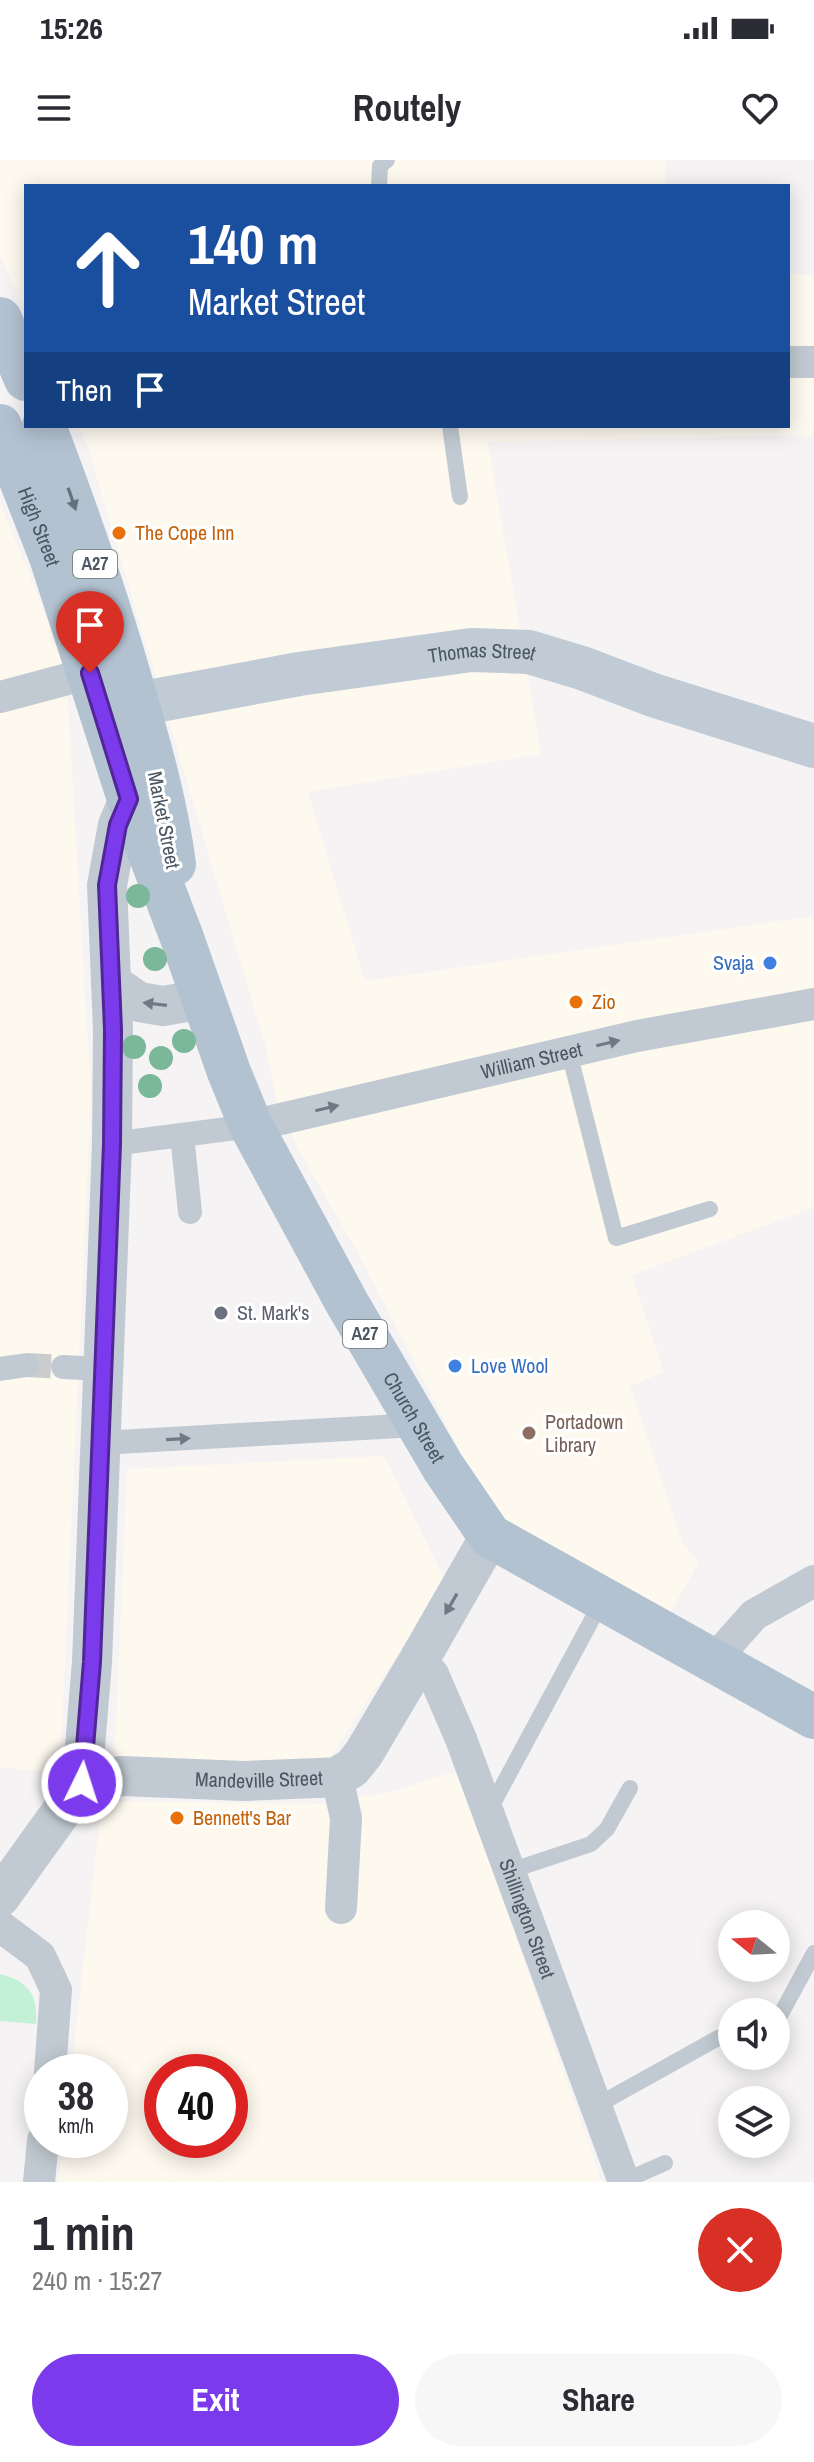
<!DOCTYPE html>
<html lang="en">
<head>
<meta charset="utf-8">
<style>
  body { margin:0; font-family:"Archivo Narrow",sans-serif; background:#f7f7f7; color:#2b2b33; height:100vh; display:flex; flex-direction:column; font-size:30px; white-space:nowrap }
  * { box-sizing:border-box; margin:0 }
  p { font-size:26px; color:#7c7c81 }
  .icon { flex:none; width:44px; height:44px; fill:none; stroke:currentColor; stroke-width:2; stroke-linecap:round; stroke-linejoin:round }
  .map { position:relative; height:2022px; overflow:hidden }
  .sheet { display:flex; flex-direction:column; background:#fff; flex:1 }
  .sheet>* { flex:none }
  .top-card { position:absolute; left:24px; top:24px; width:766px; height:244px; border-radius:0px; box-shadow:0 4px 20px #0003; background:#1a4fa0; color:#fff; overflow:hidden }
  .needle { width:52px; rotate:288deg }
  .fabs { position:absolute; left:718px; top:1750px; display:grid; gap:16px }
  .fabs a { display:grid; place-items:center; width:72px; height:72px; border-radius:50%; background:#fff; box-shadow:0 4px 20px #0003; font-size:40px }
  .speed { position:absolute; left:24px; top:1894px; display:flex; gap:16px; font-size:40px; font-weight:700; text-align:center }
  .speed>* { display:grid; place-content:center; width:104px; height:104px; border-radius:50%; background:#fff; box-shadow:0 4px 20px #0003; line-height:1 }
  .speed small { font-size:20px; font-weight:400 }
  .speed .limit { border:12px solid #d22; background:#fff; color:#111 }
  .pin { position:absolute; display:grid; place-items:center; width:68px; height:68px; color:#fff; margin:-82px -34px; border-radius:50% 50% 50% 0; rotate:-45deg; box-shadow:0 0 8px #0007 }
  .pin .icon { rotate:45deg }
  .me { position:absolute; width:88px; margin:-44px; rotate:4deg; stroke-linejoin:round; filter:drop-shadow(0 0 6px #0008) }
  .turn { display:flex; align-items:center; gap:28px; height:168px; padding:0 32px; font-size:36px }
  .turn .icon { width:104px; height:104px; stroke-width:2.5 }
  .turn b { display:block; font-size:56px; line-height:68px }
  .then { display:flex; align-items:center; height:76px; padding:0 32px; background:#0003; gap:16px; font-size:30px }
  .round { display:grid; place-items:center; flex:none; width:84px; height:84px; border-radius:42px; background:#f7f7f7 }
  .head { display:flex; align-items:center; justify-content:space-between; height:136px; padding:0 32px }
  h1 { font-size:48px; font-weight:700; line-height:60px }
  .action { display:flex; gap:16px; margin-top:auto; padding:16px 32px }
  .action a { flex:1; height:92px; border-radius:48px; background:#7c3aed; color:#fff; font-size:32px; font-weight:700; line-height:92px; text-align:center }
  .action a+a { background:#f7f7f7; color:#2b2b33 }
  .status { display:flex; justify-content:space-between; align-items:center; height:56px; padding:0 40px; background:#fff; direction:ltr }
  .status svg { height:22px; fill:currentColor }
  header { display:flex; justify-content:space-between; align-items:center; height:104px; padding:0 32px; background:#fff; font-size:36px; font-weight:700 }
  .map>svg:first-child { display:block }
</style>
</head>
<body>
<div class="status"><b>15:26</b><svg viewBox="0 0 49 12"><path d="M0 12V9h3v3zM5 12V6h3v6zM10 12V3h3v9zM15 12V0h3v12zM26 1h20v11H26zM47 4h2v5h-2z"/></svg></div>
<header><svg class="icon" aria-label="menu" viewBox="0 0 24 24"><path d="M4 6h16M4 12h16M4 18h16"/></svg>Routely<svg class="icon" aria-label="heart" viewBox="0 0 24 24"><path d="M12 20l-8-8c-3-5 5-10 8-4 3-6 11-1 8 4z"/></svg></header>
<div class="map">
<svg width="814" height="2022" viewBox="0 0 814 2022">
  <rect width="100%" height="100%" fill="#f5f3f3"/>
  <path fill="#fdf9ef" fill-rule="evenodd" d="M0,0H666V26H26V153L0,96Z
    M788,114L814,115V275L488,282L541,594L308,632L365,821L814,756V1047L632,1115L664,1212L630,1226L683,1384L699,1402L660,1470L490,1376L458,1287L363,1102L300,992L278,947L265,885L87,285L78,266H788Z
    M0,343L61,493L68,544L91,936L60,1613L0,1607Z
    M384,1296L446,1422L321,1611L114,1606L127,1309Z
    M458,1613L602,2022H58L63,1980H110V1912H71L102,1641L326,1644L393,1631L448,1614ZM162,1912H230V1980H162Z"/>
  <path fill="#c3f1d5" d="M0,1814C28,1821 38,1834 36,1864L0,1861Z"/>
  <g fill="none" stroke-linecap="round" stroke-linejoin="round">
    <path stroke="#caccce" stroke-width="24" stroke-dasharray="24 12" stroke-linecap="butt" d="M27,1205L63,1207"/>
    <path stroke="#c1cad2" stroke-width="16" d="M379,26L380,6L387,0
      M450,266L460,337
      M569,892L616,1078L710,1049
      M489,1651L603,1439
      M510,1711L591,1684L607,1669L630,1628
      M776,1863L814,1793
      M596,1946L718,1878L732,1874
      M624,2021L665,2003"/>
    <path stroke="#c1cad2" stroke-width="24" d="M182,975L190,1052
      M112,984L251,966
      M63,1207L104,1209
      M0,1209L27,1205
      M100,1283L417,1265"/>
    <g stroke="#c1cad2" stroke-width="32">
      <path d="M788,202H814"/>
      <path d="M0,537L90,513"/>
      <path id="s1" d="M251,966L637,876L814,844"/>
      <path id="s2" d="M419,1500L433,1514L461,1579L624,2022"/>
      <path d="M714,1500L754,1455L814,1421"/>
      <path d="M337,1617L346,1658L341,1748"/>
      <path d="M0,1766L40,1796L56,1830L50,1912"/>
      <path d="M39,2022L43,1980"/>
    </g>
    <g stroke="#c1cad2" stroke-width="40">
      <path d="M111,823L139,842L163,846L204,839"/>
      <path d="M82,1623L92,1502L112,984L113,870L107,725L118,665L129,639"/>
      <path id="s3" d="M0,1737L82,1623L121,1616L244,1621L318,1618L337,1617L352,1608L364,1593L419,1500L490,1376"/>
    </g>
    <path stroke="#c1cbd6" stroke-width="44" id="s4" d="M138,544L299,514L471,490L529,492L582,508L653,535L814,586"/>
    <g stroke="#b3c2d1" stroke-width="44">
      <path d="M0,159L26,219"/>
      <path id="s5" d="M0,266L51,397L129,639L182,778L229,912L251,966L347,1143L443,1307L490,1376L814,1557"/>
      <path d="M44,266C77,352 107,438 132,526C149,585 166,643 174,704"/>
    </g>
  </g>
  <g fill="#7bb799">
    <circle cx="138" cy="736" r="12"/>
    <circle cx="155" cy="799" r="12"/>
    <circle cx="184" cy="881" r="12"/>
    <circle cx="134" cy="887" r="12"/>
    <circle cx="161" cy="898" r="12"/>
    <circle cx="150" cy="926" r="12"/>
  </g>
  <defs><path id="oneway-solid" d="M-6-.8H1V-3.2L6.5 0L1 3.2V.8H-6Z" transform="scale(2)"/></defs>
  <use fill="#64717d" href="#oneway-solid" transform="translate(72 339) rotate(71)"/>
  <g fill="#6e7983">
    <use href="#oneway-solid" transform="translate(155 844) rotate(-173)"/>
    <use href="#oneway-solid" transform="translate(608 883) rotate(-13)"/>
    <use href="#oneway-solid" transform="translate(327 948) rotate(-13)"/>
    <use href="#oneway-solid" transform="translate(178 1279) rotate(-3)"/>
    <use href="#oneway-solid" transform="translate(451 1444) rotate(120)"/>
  </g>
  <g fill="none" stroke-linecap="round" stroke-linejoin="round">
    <g stroke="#51269a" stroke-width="20">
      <path id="route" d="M82,1623L92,1502L112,984L113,870L107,725L118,665L129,639L90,513"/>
    </g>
    <use href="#route" stroke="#7c3aed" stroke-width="14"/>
  </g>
  <g fill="#e8710a" stroke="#fff" stroke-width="3">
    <circle cx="119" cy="373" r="8"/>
    <circle cx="576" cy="842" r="8"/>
    <circle cx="177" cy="1658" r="8"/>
  </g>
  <g fill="#3f7fe0" stroke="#fff" stroke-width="3">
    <circle cx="770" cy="803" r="8"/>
    <circle cx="455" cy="1206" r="8"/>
  </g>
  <circle fill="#6b7280" stroke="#fff" stroke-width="3" cx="221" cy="1153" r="8"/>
  <circle fill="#8d6e63" stroke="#fff" stroke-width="3" cx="529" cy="1273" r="8"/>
  <g text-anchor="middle" stroke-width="6" stroke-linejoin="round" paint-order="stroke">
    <g fill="#fff" stroke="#808990" stroke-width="2">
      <rect x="73" y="390" width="44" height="28" rx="6"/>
      <rect x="343" y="1160" width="44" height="28" rx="6"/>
    </g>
    <g font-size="18" font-weight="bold" fill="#4a5661">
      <text x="95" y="410">A27</text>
      <text x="365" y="1180">A27</text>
    </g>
    <g font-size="20" fill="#4a5661" stroke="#fff">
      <text dy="7" stroke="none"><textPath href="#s5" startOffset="108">High Street</textPath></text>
      <text dy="7" stroke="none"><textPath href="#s4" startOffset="348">Thomas Street</textPath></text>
      <text transform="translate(164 660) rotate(79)" y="7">Market Street</text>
      <text dy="7" stroke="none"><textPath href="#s1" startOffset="288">William Street</textPath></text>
      <text dy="7" stroke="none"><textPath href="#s5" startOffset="1078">Church Street</textPath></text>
      <text dy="7" stroke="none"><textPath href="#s3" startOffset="318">Mandeville Street</textPath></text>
      <text dy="7" stroke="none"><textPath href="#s2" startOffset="282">Shillington Street</textPath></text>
    </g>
    <g font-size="20" fill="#c56008" stroke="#fff" text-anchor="start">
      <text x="135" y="380">The Cope Inn</text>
      <text x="592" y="849">Zio</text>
      <text x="193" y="1665">Bennett's Bar</text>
    </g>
    <g font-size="20" fill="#366cbe" stroke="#fff" text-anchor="end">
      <text x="754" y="810">Svaja</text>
      <text x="471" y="1213" text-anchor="start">Love Wool</text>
    </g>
    <g font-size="20" fill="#5b616d" stroke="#fff" text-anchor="start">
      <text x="237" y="1160">St. Mark's</text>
    </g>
    <g font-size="20" fill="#785e54" stroke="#fff" text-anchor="start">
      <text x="545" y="1269">Portadown<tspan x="545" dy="23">Library</tspan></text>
    </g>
  </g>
</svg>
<div class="fabs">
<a><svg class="needle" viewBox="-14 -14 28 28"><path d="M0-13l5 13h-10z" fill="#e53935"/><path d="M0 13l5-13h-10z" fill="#7c7c81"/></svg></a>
<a><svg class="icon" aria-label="sound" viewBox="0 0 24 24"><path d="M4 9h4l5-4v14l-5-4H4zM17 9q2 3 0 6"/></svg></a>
<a><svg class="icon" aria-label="layers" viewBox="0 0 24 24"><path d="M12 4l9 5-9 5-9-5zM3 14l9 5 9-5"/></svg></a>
</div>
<div class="speed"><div>38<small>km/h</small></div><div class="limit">40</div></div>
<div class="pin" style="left:90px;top:513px;background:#d93025"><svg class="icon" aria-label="arrive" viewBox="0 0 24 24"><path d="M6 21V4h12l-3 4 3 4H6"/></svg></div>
<svg class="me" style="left:82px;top:1623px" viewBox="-20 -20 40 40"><circle r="17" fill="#7c3aed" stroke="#fff" stroke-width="3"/><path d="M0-11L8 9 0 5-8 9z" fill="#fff"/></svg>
<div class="top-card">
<div class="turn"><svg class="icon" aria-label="ahead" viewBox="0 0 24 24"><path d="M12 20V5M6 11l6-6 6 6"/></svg><div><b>140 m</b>Market Street</div></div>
<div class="then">Then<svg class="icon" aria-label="arrive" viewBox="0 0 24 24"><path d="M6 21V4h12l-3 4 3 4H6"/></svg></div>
</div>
</div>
<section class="sheet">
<div class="head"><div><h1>1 min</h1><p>240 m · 15:27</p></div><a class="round" style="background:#d93025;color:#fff"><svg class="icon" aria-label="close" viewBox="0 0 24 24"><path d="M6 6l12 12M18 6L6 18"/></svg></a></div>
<div class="action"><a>Exit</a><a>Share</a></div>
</section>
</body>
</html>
